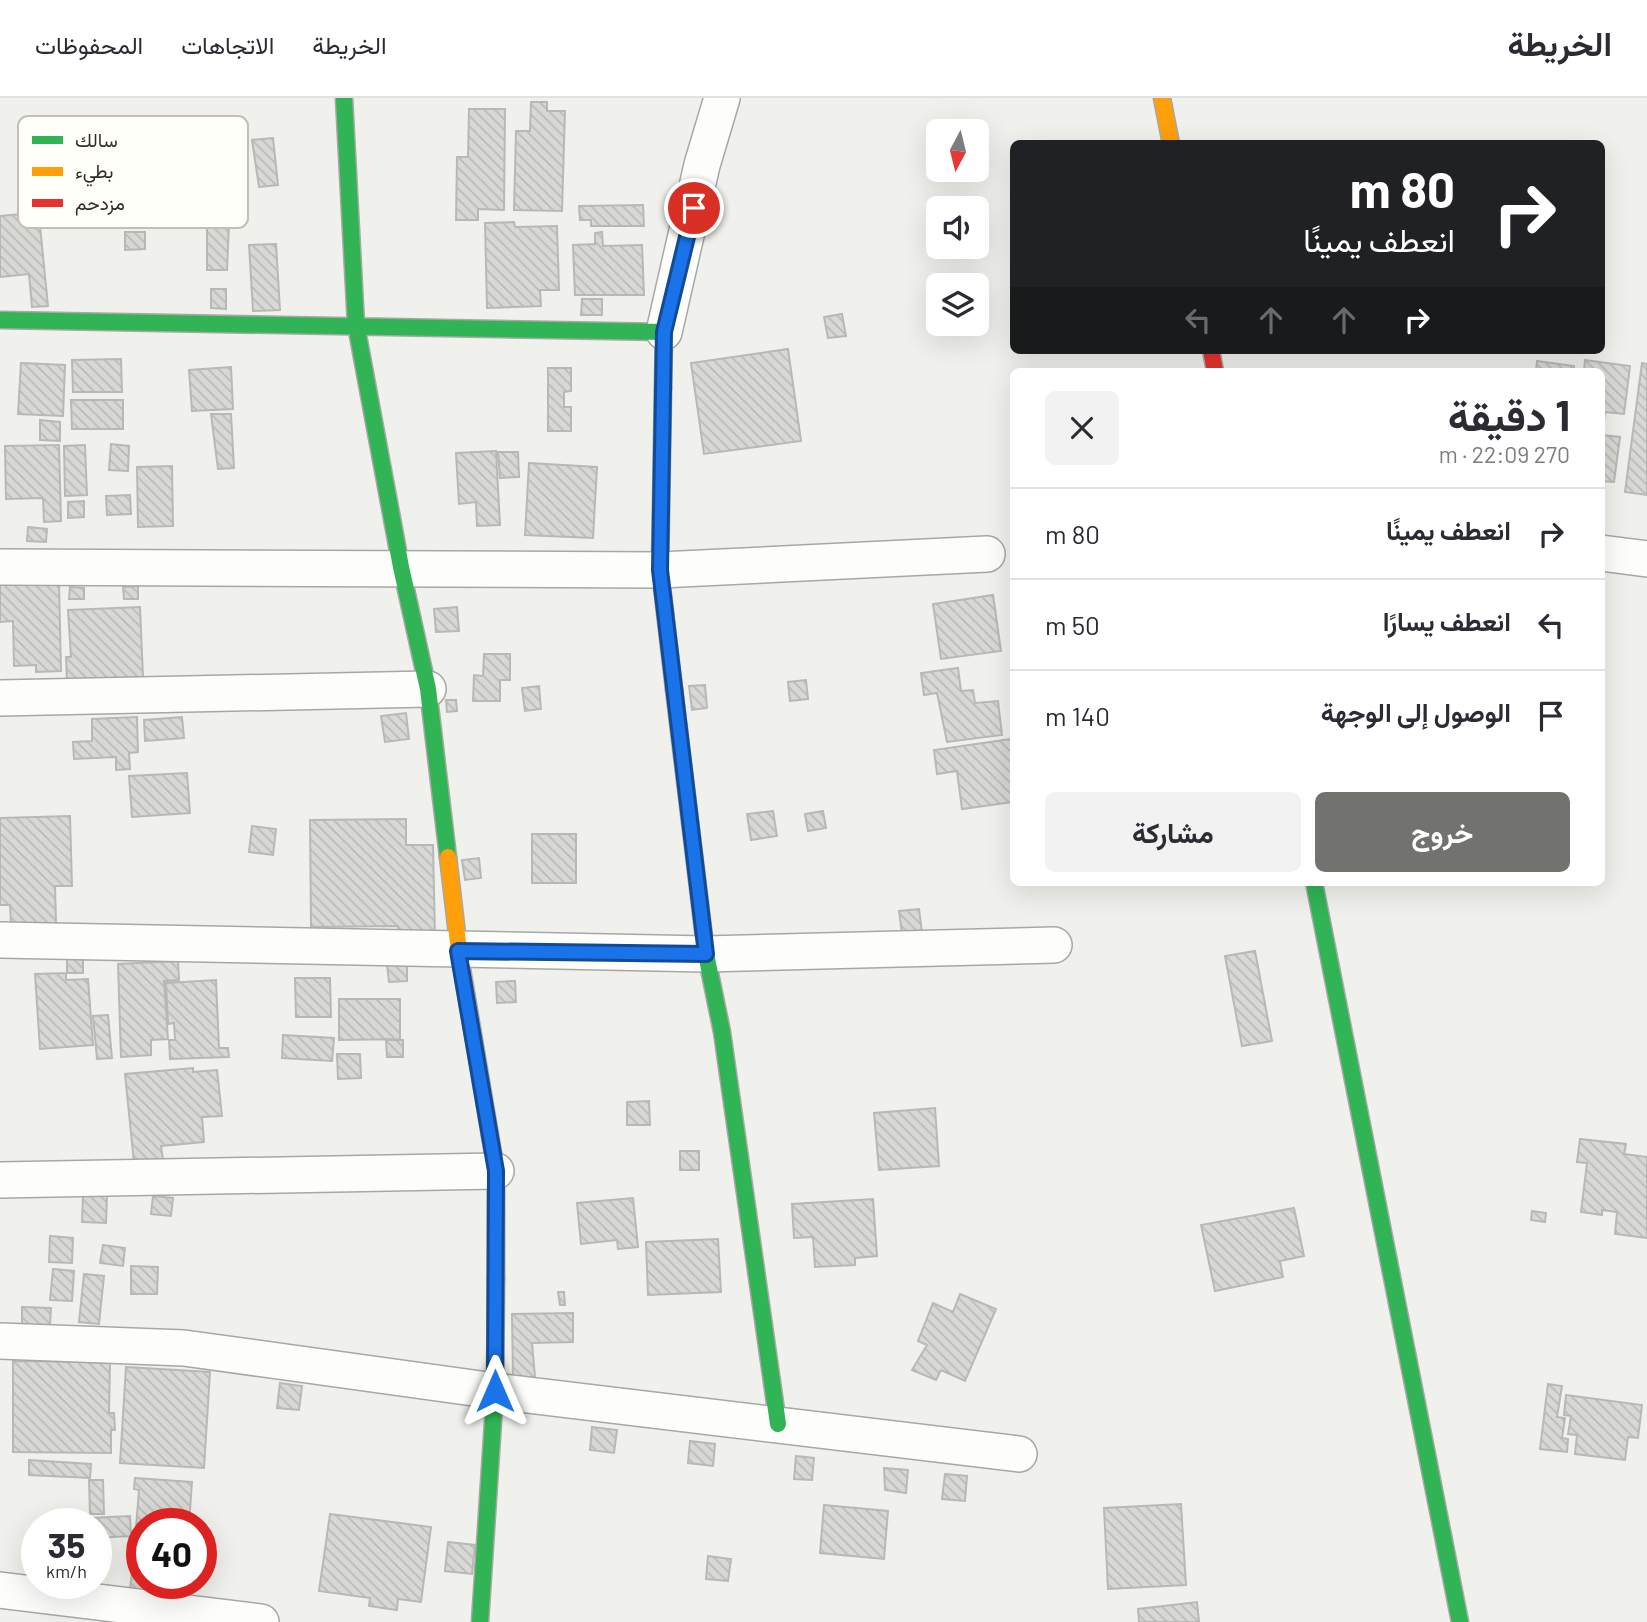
<!DOCTYPE html>
<html lang="ar">
<head>
<meta charset="utf-8">
<style>
  body { margin:0; font-family:Barlow,Vazirmatn,sans-serif; background:#f2f2f3; color:#2b2b33; direction:rtl; height:100vh; display:flex; flex-direction:column; font-size:26px; white-space:nowrap }
  * { box-sizing:border-box; margin:0 }
  p { font-size:23px; color:#7c7c81 }
  .icon { flex:none; width:38px; height:38px; fill:none; stroke:currentColor; stroke-width:2; stroke-linecap:round; stroke-linejoin:round }
  .map { position:relative; flex:1; overflow:hidden; direction:ltr }
  .details { position:absolute; left:1010px; top:270px; width:595px; height:518px; display:flex; flex-direction:column; background:#fff; border-radius:10px; box-shadow:0 7px 28px #0002; direction:rtl }
  .details>* { flex:none }
  .top-card { position:absolute; left:1010px; top:42px; width:595px; height:214px; border-radius:10px; box-shadow:0 7px 28px #0002; direction:rtl; background:#202124; color:#fff; overflow:hidden }
  .needle { width:46px; rotate:187deg }
  .fabs { position:absolute; left:926px; top:21px; display:grid; gap:14px }
  .fabs a { display:grid; place-items:center; width:63px; height:63px; border-radius:10px; background:#fff; box-shadow:0 7px 28px #0002; font-size:35px }
  .speed { position:absolute; left:21px; top:1410px; display:flex; gap:14px; font-size:35px; font-weight:700; text-align:center }
  .speed>* { display:grid; place-content:center; width:91px; height:91px; border-radius:50%; background:#fff; box-shadow:0 7px 28px #0002; line-height:1 }
  .speed small { font-size:18px; font-weight:400 }
  .speed .limit { border:10px solid #d22; background:#fff; color:#111 }
  .pin { position:absolute; display:grid; place-items:center; width:60px; height:60px; color:#fff; margin:-30px; border:4px solid #fff; border-radius:50%; box-shadow:0 2px 7px #0007 }
  .me { position:absolute; width:77px; margin:-38px; rotate:0deg; stroke-linejoin:round; filter:drop-shadow(0 0 5px #0008) }
  .turn { display:flex; align-items:center; gap:24px; height:147px; padding:0 35px; font-size:32px }
  .turn .icon { width:91px; height:91px; stroke-width:2.5 }
  .turn b { display:block; font-size:49px; line-height:60px }
  .lanes { display:flex; align-items:center; height:66px; padding:0 35px; background:#0003; justify-content:center; gap:35px; direction:ltr }
  .lanes .off { opacity:.35 }
  .round { display:grid; place-items:center; flex:none; width:74px; height:74px; border-radius:10px; background:#f2f2f3 }
  .headline { display:flex; align-items:center; justify-content:space-between; height:119px; padding:0 35px }
  h1 { font-size:42px; font-weight:700; line-height:52px }
  .action { display:flex; gap:14px; margin-top:auto; padding:14px 35px }
  .action a { flex:1; height:80px; border-radius:10px; background:#72726f; color:#fff; font-size:28px; font-weight:700; line-height:80px; text-align:center }
  .action a+a { background:#f2f2f3; color:#2b2b33 }
  ul { padding:0; list-style:none }
  li { display:flex; align-items:center; gap:21px; height:91px; padding:0 35px; border-top:2px solid #e1e1e2 }
  li div { flex:1 }
  li b { display:block; font-size:26px }
  li em { font-style:normal }
  header { display:flex; align-items:center; gap:42px; box-sizing:border-box; height:98px; padding:0 35px; background:#fff; border-bottom:2px solid #e1e1e2 }
  header strong { font-size:33px }
  nav { display:flex; gap:38px; margin-inline-start:auto; font-size:24px }
  .map>svg:first-child { display:block }
</style>
</head>
<body>
<header>
<strong>الخريطة</strong>
<nav><a>الخريطة</a><a>الاتجاهات</a><a>المحفوظات</a></nav>
</header>
<div class="map">
<svg width="1647" height="1524" viewBox="0 0 1647 1524">
  <defs>
    <pattern id="building-back-hatch" width="6" height="6" patternUnits="userSpaceOnUse" patternTransform="scale(1.75)"><rect width="6" height="6" fill="#d8d8d5"/><path d="M-1 5l2 2M0 0l6 6M5-1l2 2" fill="none" stroke="#babab7"/></pattern>
  </defs>
  <rect width="100%" height="100%" fill="#f0f0ec"/>
  <path fill="url(#building-back-hatch)" stroke="#b8b8b5" stroke-width="2" d="M531,4H547V13H565L562,113L514,112L516,33H530Z
    M469,11H505L504,112L478,111V122H456L457,59H468Z
    M273,40L278,87L259,89L252,42Z
    M37,98L48,208L32,209L29,176L0,179V118L22,116L21,99Z
    M207,101L230,102L227,172H207Z
    M643,107L644,128H591V122H580L579,108Z
    M514,124L515,129L557,128L559,192H540L541,208L487,210L485,125Z
    M125,134H145V151L125,152Z
    M602,134L603,148L642,147L644,197H575L573,147L595,146V135Z
    M276,146L280,212L253,213L249,147Z
    M211,191H226V211L211,210Z
    M582,201H602V217H581Z
    M842,216L846,238L828,240L824,219Z
    M788,251L801,343L704,356L691,265Z
    M121,261L122,294H73L72,262Z
    M1585,262L1630,268L1624,316L1605,314L1602,337L1620,339L1614,384L1601,383V273H1584Z
    M1537,263L1574,268V273H1536Z
    M21,265L65,267L63,318L18,316Z
    M1642,265L1647,266V397L1625,394Z
    M231,269L233,311L192,313L189,272Z
    M548,270H571V293L564,294V309H571V333H548Z
    M71,302H123V331H72Z
    M211,316H231L234,370L218,371Z
    M40,322L60,324V343L40,342Z
    M111,346L129,348L128,373L109,372Z
    M59,347L61,423L44,424L43,400L6,401L5,348Z
    M85,347L87,397L65,398L64,348Z
    M496,353L500,427L477,428L476,404L459,406L456,355Z
    M498,354H518L519,379L500,380Z
    M529,365L597,369L593,440L525,437Z
    M172,368L173,428L138,429L137,369Z
    M130,397L131,416L107,417L106,398Z
    M84,403V419L68,420V404Z
    M28,429L47,431L46,444L27,443Z
    M59,485L61,573L36,574V567L14,568L13,523L0,524V487Z
    M138,488V501H124L123,489Z
    M70,489L84,490V501H69Z
    M993,497L1001,553L941,561L933,506Z
    M140,509L143,579L67,582L66,559H71L68,512Z
    M457,509L459,533L436,534L434,511Z
    M484,556H510V582H500V603H473L474,577L483,578Z
    M958,570L961,593L973,592L975,605L998,603L1002,637L947,644L937,595L924,597L921,575Z
    M806,582L808,601L790,603L788,584Z
    M705,587L707,610L692,612L689,588Z
    M539,588L541,611L525,613L522,590Z
    M446,602H456L457,613L447,614Z
    M406,615L409,641L385,644L381,618Z
    M137,619L138,654L129,655L130,671L116,672V659L74,661L73,644L92,643V621Z
    M182,619L184,640L145,643L144,622Z
    M1011,641L1013,704L962,711L957,673L937,676L934,652Z
    M187,675L190,715L132,719L129,678Z
    M773,713L777,738L751,742L747,716Z
    M823,713L826,730L808,733L805,716Z
    M70,718L72,788H55L56,825L11,826L10,807H0V720Z
    M406,721V747H433L435,838H398V828L311,829L310,722Z
    M252,728L276,731L273,757L249,754Z
    M532,736H576V785H532Z
    M479,760L481,780L465,782L462,762Z
    M919,811L922,834L902,836L899,813Z
    M1255,853L1272,943L1242,948L1225,858Z
    M67,861H83V875H67Z
    M178,863L179,882L164,883L168,941L151,942V957L121,959L118,866Z
    M407,865V883L389,884L387,866Z
    M66,875V882L88,881L93,947L40,951L35,876Z
    M295,880H330L331,919H296Z
    M216,882L219,950H228L229,959L170,961L169,942H175L174,925L168,926L166,885Z
    M515,883L516,904L497,905L496,884Z
    M339,901H400V941L339,942Z
    M108,917L112,960L97,961L93,918Z
    M283,937L334,940L332,963L282,960Z
    M386,942H403V959H387Z
    M337,956H360L361,980L338,981Z
    M193,970V974L217,972L222,1018L202,1019L204,1044L161,1048L163,1062L134,1065L125,976Z
    M649,1003L650,1027H627V1004Z
    M935,1010L939,1068L879,1072L874,1015Z
    M1580,1041L1626,1046L1624,1056L1647,1059V1140L1615,1136L1617,1114L1602,1112V1117L1581,1114L1587,1065L1577,1064Z
    M680,1053H699V1072H680Z
    M83,1097L107,1098L106,1125L82,1124Z
    M153,1098L173,1100L171,1118L151,1116Z
    M633,1100L638,1149L618,1151L617,1142L581,1146L577,1105Z
    M873,1101L877,1158L855,1160V1167L815,1169L813,1139L794,1140L792,1106Z
    M1294,1110L1304,1158L1280,1163L1283,1179L1215,1193L1201,1127Z
    M1532,1113L1546,1115L1545,1124L1531,1122Z
    M50,1138L73,1140L72,1165L49,1164Z
    M718,1141L721,1194L648,1197L646,1144Z
    M103,1147L125,1150L123,1168L100,1165Z
    M131,1168L158,1169L157,1196H131Z
    M53,1171L74,1173L72,1203L50,1202Z
    M84,1176L104,1178L99,1226L79,1224Z
    M558,1194H564L565,1207H560Z
    M960,1196L996,1211L965,1283L941,1272L936,1282L912,1272L927,1247L918,1243L933,1205L953,1214Z
    M22,1209L51,1210L50,1228L22,1227Z
    M573,1215V1244L532,1245L535,1279H513L512,1216Z
    M13,1263L110,1264L109,1315H114L115,1332H111V1355L13,1354Z
    M126,1269L210,1274L204,1370L120,1365Z
    M280,1285L302,1288L299,1312L277,1310Z
    M1548,1286L1562,1288L1557,1319L1565,1320L1562,1340L1568,1341L1567,1354L1540,1351Z
    M1566,1297L1642,1307L1638,1340L1628,1339L1625,1362L1575,1356L1577,1337L1568,1336L1571,1318L1564,1317Z
    M592,1329L617,1332L614,1355L590,1352Z
    M690,1343L715,1346L713,1368L688,1365Z
    M796,1358L814,1360L812,1382L794,1381Z
    M29,1362L91,1366L90,1380L29,1377Z
    M884,1370L908,1372L906,1395L885,1392Z
    M945,1376L967,1378L965,1403L942,1401Z
    M135,1380L192,1384L189,1426H142V1442H135L139,1392L134,1391Z
    M89,1382H103L104,1416H90Z
    M1181,1406L1186,1487L1108,1491L1104,1410Z
    M824,1407L888,1413L884,1461L820,1455Z
    M330,1416L431,1429L421,1504L398,1501L397,1512L369,1508L370,1500L319,1493Z
    M130,1418L131,1438L96,1440V1426H90V1420Z
    M448,1444L475,1447L472,1476L445,1473Z
    M135,1450L142,1451V1486H180L179,1497L130,1491Z
    M708,1458L731,1461L728,1483L706,1481Z
    M1197,1504L1199,1524H1139L1138,1511Z"/>
  <g fill="none" stroke-linecap="round" stroke-linejoin="round">
    <g stroke="#a8a7a4" stroke-width="38">
      <path id="street" d="M664,234L702,67L722,0
        M1601,455L1647,461
        M0,469L660,472L987,456
        M0,600L428,591
        M0,842L706,856L1054,847
        M0,1082L496,1073
        M0,1243L184,1250L495,1293L1019,1356
        M0,1492L261,1524"/>
    </g>
    <g stroke="#a8a7a4" stroke-width="19">
      <path id="fast" d="M344,0L356,227L401,469L428,591L448,759
        M0,222L664,234L663,291
        M674,591L706,856L722,934L778,1326
        M1314,784L1460,1524
        M480,1524L495,1293L496,1181"/>
    </g>
    <g stroke="#a8a7a4" stroke-width="19">
      <path id="slow" d="M1162,0L1171,46
        M448,759L459,853L496,1073V1181"/>
    </g>
    <g stroke="#a8a7a4" stroke-width="19">
      <path id="jam" d="M1211,252L1215,273
        M663,291L660,472L674,591"/>
    </g>
    <use href="#street" stroke="#fdfdfc" stroke-width="35"/>
    <use href="#fast" stroke="#30b455" stroke-width="16"/>
    <use href="#slow" stroke="#ff9f0a" stroke-width="16"/>
    <use href="#jam" stroke="#e5322d" stroke-width="16"/>
  </g>
  <g fill="none" stroke-linecap="round" stroke-linejoin="round">
    <g stroke="#114b97" stroke-width="18">
      <path id="route" d="M495,1293L496,1073L458,853L706,856L660,472L664,234L694,110"/>
    </g>
    <use href="#route" stroke="#1a73e8" stroke-width="12"/>
  </g>
  <rect x="18" y="18" width="230" height="112" rx="10" fill="#fffef8" stroke="#c0c0ba" stroke-width="2"/>
  <rect x="32" y="38" width="31" height="8" fill="#30b455"/>
  <rect x="32" y="69" width="31" height="9" fill="#ff9f0a"/>
  <rect x="32" y="101" width="31" height="8" fill="#e5322d"/>
  <g font-size="19" fill="#2e2e2b">
    <text x="75" y="49">سالك</text>
    <text x="75" y="80">بطيء</text>
    <text x="75" y="112">مزدحم</text>
  </g>
</svg>
<div class="fabs">
<a><svg class="needle" viewBox="-14 -14 28 28"><path d="M0-13l5 13h-10z" fill="#e53935"/><path d="M0 13l5-13h-10z" fill="#7c7c81"/></svg></a>
<a><svg class="icon" aria-label="sound" viewBox="0 0 24 24"><path d="M4 9h4l5-4v14l-5-4H4zM17 9q2 3 0 6"/></svg></a>
<a><svg class="icon" aria-label="layers" viewBox="0 0 24 24"><path d="M12 4l9 5-9 5-9-5zM3 14l9 5 9-5"/></svg></a>
</div>
<div class="speed"><div>35<small>km/h</small></div><div class="limit">40</div></div>
<div class="pin" style="left:694px;top:110px;background:#d93025"><svg class="icon" aria-label="arrive" viewBox="0 0 24 24"><path d="M6 21V4h12l-3 4 3 4H6"/></svg></div>
<svg class="me" style="left:495px;top:1293px" viewBox="-20 -20 40 40"><path d="M0-17L14 15 0 8-14 15z" fill="#1a73e8" stroke="#fff" stroke-width="4"/></svg>
<div class="top-card">
<div class="turn"><svg class="icon" aria-label="right" viewBox="0 0 24 24"><path d="M7 20v-9h11M14 6l5 5-5 5"/></svg><div><b>80 m</b>انعطف يمينًا</div></div>
<div class="lanes"><svg class="icon off" aria-label="left" viewBox="0 0 24 24"><path d="M17 20v-9H6M10 6l-5 5 5 5"/></svg><svg class="icon off" aria-label="ahead" viewBox="0 0 24 24"><path d="M12 20V5M6 11l6-6 6 6"/></svg><svg class="icon off" aria-label="ahead" viewBox="0 0 24 24"><path d="M12 20V5M6 11l6-6 6 6"/></svg><svg class="icon" aria-label="right" viewBox="0 0 24 24"><path d="M7 20v-9h11M14 6l5 5-5 5"/></svg></div>
</div>
<section class="details">
<div class="headline"><div><h1>1 دقيقة</h1><p>270 m · 22:09</p></div><a class="round"><svg class="icon" aria-label="close" viewBox="0 0 24 24"><path d="M6 6l12 12M18 6L6 18"/></svg></a></div>
<ul>
<li><svg class="icon" aria-label="right" viewBox="0 0 24 24"><path d="M7 20v-9h11M14 6l5 5-5 5"/></svg><div><b>انعطف يمينًا</b></div><em>80 m</em></li>
<li><svg class="icon" aria-label="left" viewBox="0 0 24 24"><path d="M17 20v-9H6M10 6l-5 5 5 5"/></svg><div><b>انعطف يسارًا</b></div><em>50 m</em></li>
<li><svg class="icon" aria-label="arrive" viewBox="0 0 24 24"><path d="M6 21V4h12l-3 4 3 4H6"/></svg><div><b>الوصول إلى الوجهة</b></div><em>140 m</em></li>
</ul>
<div class="action"><a>خروج</a><a>مشاركة</a></div>
</section>
</div>
</body>
</html>
